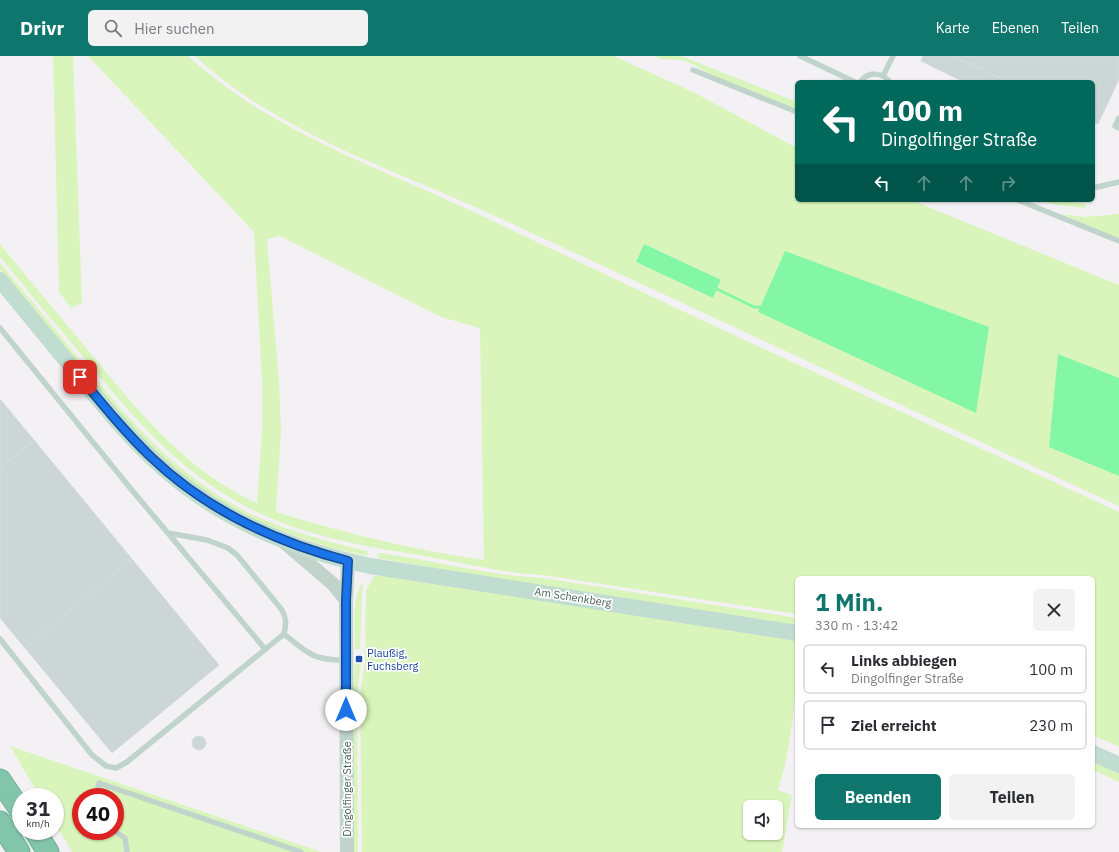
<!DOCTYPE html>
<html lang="de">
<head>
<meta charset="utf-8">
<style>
  body { margin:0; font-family:"IBM Plex Sans",sans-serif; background:#f2f2f3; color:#2b2b33; height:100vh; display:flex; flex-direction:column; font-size:15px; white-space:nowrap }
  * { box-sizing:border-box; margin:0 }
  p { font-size:13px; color:#7c7c81 }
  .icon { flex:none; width:22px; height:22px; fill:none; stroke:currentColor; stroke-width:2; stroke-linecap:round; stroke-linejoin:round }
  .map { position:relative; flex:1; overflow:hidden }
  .panel { position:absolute; left:795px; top:520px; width:300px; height:252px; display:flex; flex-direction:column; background:#fff; border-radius:6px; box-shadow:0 1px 3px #0004 }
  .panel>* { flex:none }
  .hud { position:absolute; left:795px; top:24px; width:300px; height:122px; border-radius:6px; box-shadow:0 1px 3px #0004; background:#00695c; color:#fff; overflow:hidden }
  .tools { position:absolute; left:743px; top:744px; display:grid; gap:8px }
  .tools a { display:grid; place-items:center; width:40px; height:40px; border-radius:6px; background:#fff; box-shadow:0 1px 3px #0004; font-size:20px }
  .speed { position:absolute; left:12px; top:732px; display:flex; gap:8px; font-size:20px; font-weight:700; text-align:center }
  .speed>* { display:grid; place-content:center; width:52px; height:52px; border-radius:50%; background:#fff; box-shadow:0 1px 3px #0004; line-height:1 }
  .speed small { font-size:10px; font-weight:400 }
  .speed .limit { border:6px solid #d22; background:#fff; color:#111 }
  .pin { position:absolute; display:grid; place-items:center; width:34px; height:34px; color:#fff; margin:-17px; border-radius:8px; box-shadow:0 2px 6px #0006 }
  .me { position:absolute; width:44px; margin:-22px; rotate:0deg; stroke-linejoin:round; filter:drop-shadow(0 0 3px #0008) }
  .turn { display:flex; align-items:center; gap:14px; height:84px; padding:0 20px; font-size:18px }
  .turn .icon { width:52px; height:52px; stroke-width:2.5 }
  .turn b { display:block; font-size:28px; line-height:34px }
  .lanes { display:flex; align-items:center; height:38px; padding:0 20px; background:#0003; justify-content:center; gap:20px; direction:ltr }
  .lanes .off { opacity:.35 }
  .round { display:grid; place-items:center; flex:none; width:42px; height:42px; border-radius:6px; background:#f2f2f3 }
  .summary { display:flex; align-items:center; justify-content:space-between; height:68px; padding:0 20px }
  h1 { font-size:24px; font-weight:700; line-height:30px; color:#0f766e }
  .primary-button { display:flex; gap:8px; margin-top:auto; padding:8px 20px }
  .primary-button a { flex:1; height:46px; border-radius:6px; background:#0f766e; color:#fff; font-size:16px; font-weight:700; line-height:46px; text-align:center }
  .primary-button a+a { background:#f2f2f3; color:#2b2b33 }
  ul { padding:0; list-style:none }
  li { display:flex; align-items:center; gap:12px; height:50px; margin:0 8px 6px; padding:0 12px; border:2px solid #e1e1e2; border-radius:6px }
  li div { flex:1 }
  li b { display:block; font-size:15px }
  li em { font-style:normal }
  header { display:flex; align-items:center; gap:24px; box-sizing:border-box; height:56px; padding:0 20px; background:#0f766e; color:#fff }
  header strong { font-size:19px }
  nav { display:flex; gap:22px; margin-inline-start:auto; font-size:14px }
  .search { width:280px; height:36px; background:#f2f2f3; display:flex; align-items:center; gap:10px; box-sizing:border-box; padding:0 14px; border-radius:6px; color:#7c7c81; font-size:15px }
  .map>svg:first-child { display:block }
</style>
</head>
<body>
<header>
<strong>Drivr</strong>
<div class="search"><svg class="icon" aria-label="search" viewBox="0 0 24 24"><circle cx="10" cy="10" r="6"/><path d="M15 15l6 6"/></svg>Hier suchen</div>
<nav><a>Karte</a><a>Ebenen</a><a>Teilen</a></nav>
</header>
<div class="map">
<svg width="1119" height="796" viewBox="0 0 1119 796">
  <rect width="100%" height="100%" fill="#f3f1f3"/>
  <path fill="#d9f5bb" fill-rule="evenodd" d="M53,0H73L82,247L71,252L59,236Z
    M88,0H188C273,77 378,111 480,159C540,187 600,216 659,244C812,316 966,385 1119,456V691L1093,679V522H797V558L543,519C499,517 456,505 412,498C356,489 298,478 247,451C177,414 134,362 85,303C56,269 28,235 0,201V188C30,225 61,261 91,298C139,356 187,416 257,447L262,376V326L254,176ZM280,180L441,261L480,272L484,504C414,494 344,477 276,456L281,375L279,325L267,183Z
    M195,0H614L695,37L797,92V144H911L1119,229V450C911,354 703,256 495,160C393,113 279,78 195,0ZM644,188L721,225L713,242L636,206Z
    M654,0H681L797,46V54L712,21C705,14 689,5 679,4C667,2 668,6 654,0Z
    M1038,144H1059L1086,148V152L1057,149Z
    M1060,158L1085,161L1119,158V183Z
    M0,207C27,239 54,272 81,305C131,366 174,417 245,455C283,474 325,485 366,495L368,496L367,500L328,491L262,468L218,444L175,414L122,362L0,214Z
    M379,497C433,504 488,520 543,522L797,562V571L468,518L377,502Z
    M374,520H386L797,581C797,630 793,687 778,734L792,739L782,796H362L360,639L365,605L366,535ZM750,751H776V777H750Z
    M364,525L362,535L360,593H355C355,574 351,539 364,525Z
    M355,606H361L357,639L358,796H353L352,639Z
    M10,690L321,796H72L55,767V741H40ZM81,741H115V775H81Z
    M1093,704L1119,716V726L1093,714Z"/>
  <path fill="#83f7a6" d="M644,188L721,224L713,242L636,206Z
    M785,195L989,271L976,357L758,256Z
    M1058,298L1119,322V420L1049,391Z"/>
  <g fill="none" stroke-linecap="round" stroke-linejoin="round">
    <path stroke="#83f7a6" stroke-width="3" d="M717,233L754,251H763"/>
  </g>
  <path fill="#ccd6d4" stroke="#d4dddb" d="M923,0H953L1008,26H964L921,5Z
    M953,0H1119V23L1098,68L1093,66V26H1008Z
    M0,343L34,384L0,412Z
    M34,384L132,503L25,592L0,562V412Z
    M132,503L219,609L112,697L25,592Z
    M192 687a7 7 0 1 1 14 0a7 7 0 1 1-14 0Z"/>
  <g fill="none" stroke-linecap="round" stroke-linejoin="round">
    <g stroke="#6eb197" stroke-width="23">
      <path id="motorway" d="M0,724L21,755
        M0,766L19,796
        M35,775L48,796"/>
    </g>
    <path stroke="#c0d4cb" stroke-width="5.5" d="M800,0L855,26
      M693,14L797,56
      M883,20L893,0
      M860,26C868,15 882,16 890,26
      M1119,62L1115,70L1119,72
      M1093,132L1119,126
      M1018,144L1119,185
      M0,272L131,433L265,593
      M284,578C307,597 314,605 346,604
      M0,583L92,699L106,710L116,712L127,706L284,578C286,569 287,563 282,554L237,499L228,492L207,484L168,477
      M96,741L99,727L301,796
      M114,775L125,782L127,796"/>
    <path stroke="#c0d4cb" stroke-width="14" d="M284,486L333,528L346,544
      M347,796L346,544L348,505"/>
    <path stroke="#c1dcd1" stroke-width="16" d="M0,224C26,256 53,288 79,320C102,348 125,376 151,401C211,459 289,493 370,510L797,577
      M1093,697L1119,709"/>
    <use href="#motorway" stroke="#83c5ab" stroke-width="21"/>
  </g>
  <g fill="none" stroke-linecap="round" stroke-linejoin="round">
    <g stroke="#114b97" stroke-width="10">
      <path id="route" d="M80,321C103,349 125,376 151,401C206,454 276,486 348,505L346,544V654"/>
    </g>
    <use href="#route" stroke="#1a73e8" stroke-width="7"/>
  </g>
  <rect fill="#1a4fb4" stroke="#fff" stroke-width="1.5" x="355" y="599" width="8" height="8" rx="2"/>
  <g text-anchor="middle" stroke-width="3.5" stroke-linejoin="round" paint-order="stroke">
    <g font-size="11" fill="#466155" stroke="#fff">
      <text transform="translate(573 541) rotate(9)" y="4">Am Schenkberg</text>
      <text transform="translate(347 733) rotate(-90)" y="4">Dingolfinger Straße</text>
    </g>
    <g font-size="11" fill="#164399" stroke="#fff" text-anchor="start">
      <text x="367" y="601">Plaußig,<tspan x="367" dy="13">Fuchsberg</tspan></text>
    </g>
  </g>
</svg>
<div class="tools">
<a><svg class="icon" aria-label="sound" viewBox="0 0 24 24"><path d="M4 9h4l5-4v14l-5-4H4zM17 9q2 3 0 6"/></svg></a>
</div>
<div class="speed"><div>31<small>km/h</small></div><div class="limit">40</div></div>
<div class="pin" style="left:80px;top:321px;background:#d93025"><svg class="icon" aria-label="arrive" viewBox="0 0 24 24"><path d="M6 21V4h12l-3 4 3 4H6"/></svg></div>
<svg class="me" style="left:346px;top:654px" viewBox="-20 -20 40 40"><circle r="19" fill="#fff"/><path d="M0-13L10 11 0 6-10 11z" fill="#1a73e8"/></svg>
<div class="hud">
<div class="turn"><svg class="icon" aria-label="left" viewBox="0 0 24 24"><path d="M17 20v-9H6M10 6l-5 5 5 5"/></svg><div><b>100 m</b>Dingolfinger Straße</div></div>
<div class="lanes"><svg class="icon" aria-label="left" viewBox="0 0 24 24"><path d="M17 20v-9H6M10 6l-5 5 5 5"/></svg><svg class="icon off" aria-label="ahead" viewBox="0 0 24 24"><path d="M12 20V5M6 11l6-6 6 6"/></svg><svg class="icon off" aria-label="ahead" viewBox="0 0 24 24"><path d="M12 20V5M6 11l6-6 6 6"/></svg><svg class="icon off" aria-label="right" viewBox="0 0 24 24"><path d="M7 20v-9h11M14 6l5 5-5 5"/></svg></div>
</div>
<section class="panel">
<div class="summary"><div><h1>1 Min.</h1><p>330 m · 13:42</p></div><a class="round"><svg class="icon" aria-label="close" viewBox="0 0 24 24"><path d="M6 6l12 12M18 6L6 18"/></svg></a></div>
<ul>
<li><svg class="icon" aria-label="left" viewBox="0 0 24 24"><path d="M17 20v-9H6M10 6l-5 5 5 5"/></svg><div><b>Links abbiegen</b><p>Dingolfinger Straße</p></div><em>100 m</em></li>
<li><svg class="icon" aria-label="arrive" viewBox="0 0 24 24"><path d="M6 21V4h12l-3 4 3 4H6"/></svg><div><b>Ziel erreicht</b></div><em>230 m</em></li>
</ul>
<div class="primary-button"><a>Beenden</a><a>Teilen</a></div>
</section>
</div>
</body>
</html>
